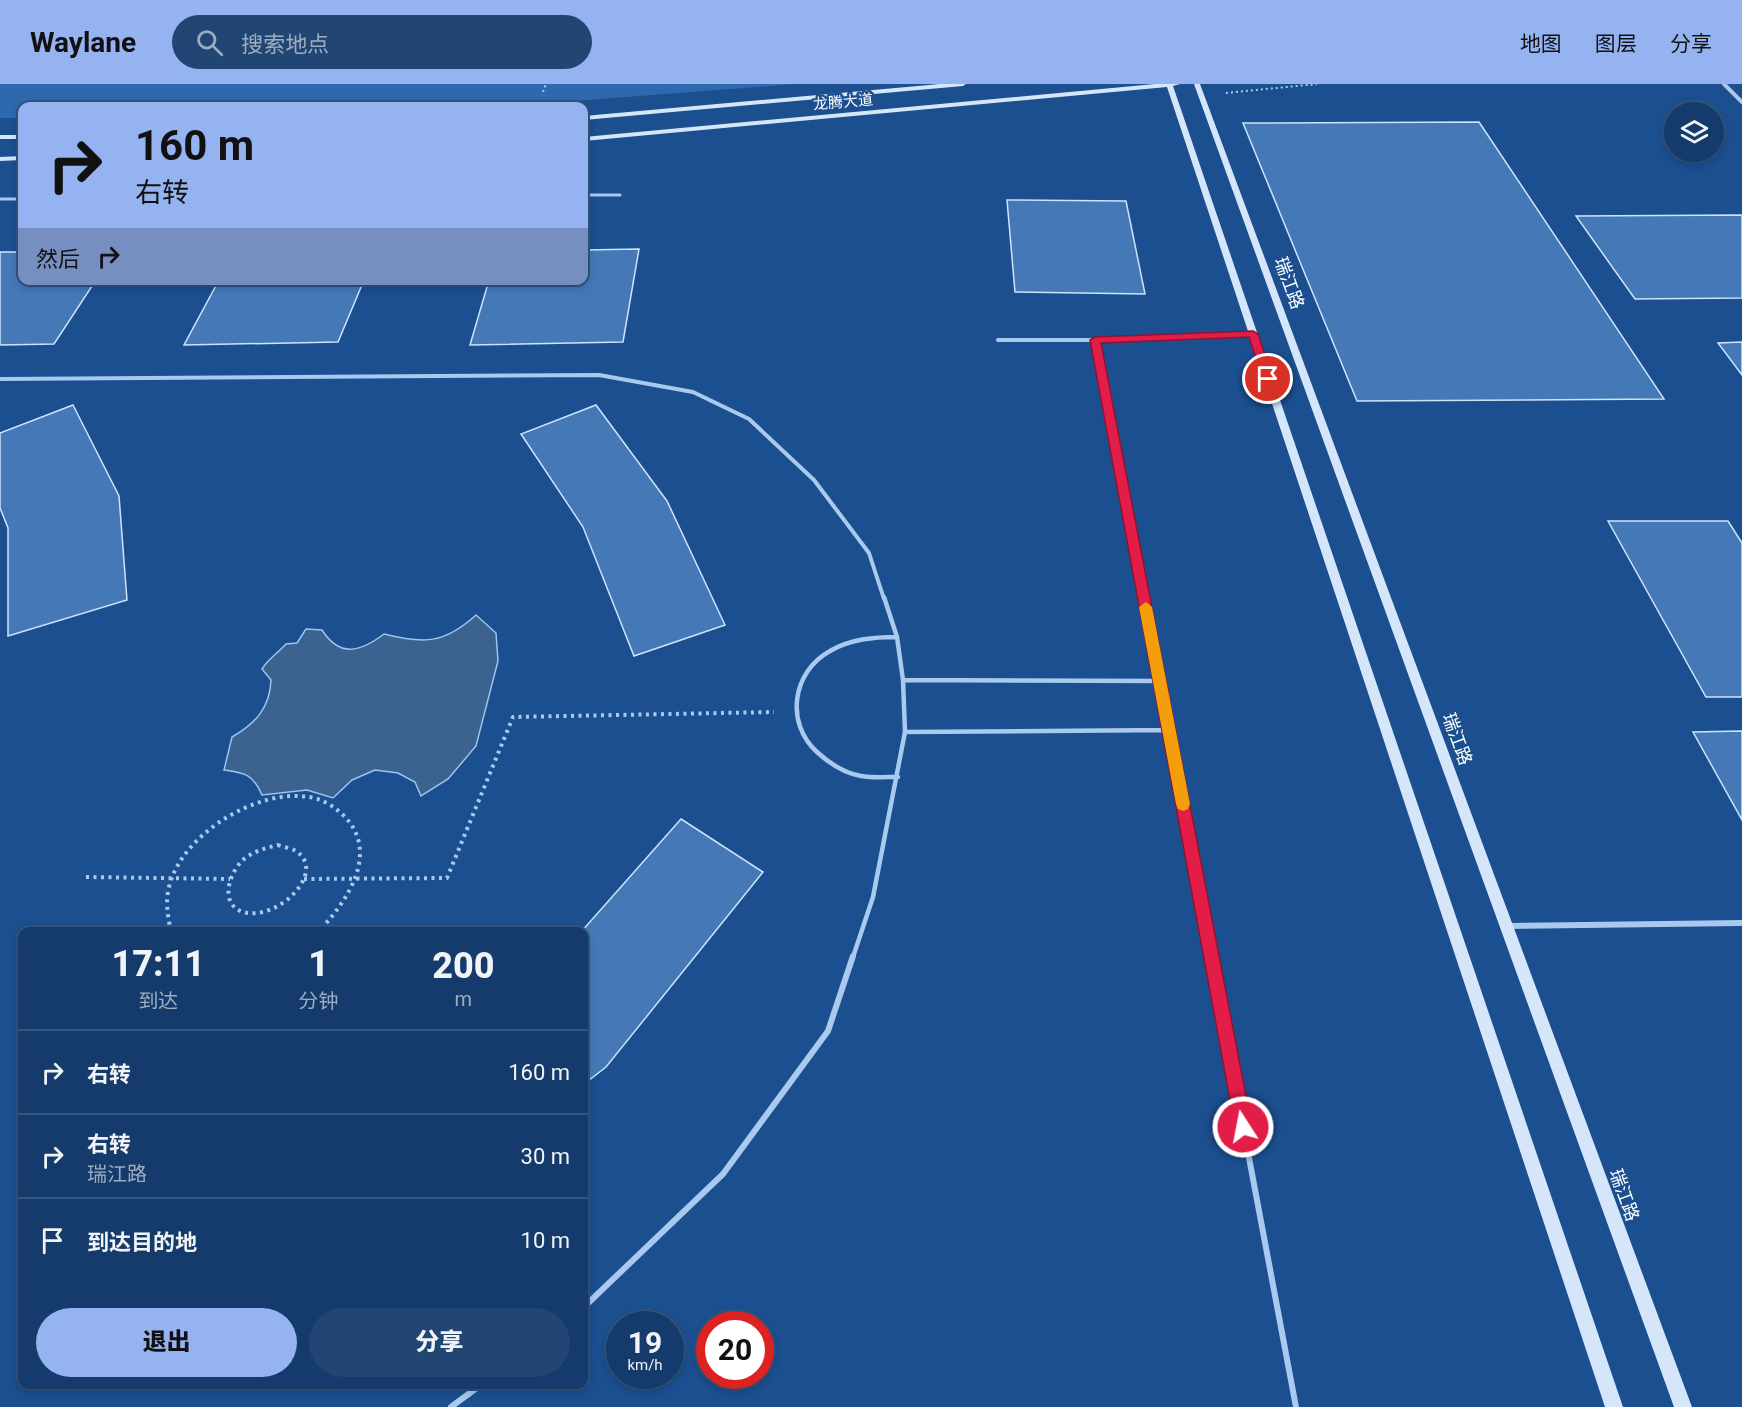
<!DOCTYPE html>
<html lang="zh">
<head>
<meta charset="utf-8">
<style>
  body { margin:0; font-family:Roboto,"Noto Sans SC",sans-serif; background:#214673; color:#f1f3f6; height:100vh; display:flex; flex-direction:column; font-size:22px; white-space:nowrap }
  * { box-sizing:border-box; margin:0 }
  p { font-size:20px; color:#9dadc1 }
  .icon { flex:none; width:33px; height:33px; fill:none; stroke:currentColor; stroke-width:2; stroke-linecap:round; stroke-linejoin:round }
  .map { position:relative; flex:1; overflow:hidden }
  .drawer { position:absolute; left:18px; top:843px; width:570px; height:462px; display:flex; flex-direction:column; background:#143b6b; border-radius:12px; box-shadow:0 3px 9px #0003,0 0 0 2px #33557e }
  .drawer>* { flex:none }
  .top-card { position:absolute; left:18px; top:18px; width:570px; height:183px; border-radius:12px; box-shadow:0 3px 9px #0003,0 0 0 2px #33557e; background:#95b2f1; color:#111; overflow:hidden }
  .tools { position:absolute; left:1664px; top:18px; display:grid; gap:12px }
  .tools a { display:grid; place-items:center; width:60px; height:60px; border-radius:50%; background:#143b6b; box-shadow:0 3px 9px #0003,0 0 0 2px #33557e; font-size:30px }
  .speed { position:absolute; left:606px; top:1227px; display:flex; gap:12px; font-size:30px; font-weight:700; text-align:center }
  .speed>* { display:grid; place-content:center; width:78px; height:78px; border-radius:50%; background:#143b6b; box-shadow:0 3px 9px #0003,0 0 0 2px #33557e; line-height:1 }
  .speed small { font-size:15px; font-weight:400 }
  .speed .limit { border:9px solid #d22; background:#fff; color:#111 }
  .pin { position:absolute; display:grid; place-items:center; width:51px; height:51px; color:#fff; margin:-26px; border:3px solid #fff; border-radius:50%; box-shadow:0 2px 6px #0007 }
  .me { position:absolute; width:66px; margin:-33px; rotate:349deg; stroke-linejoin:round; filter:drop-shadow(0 0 4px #0008) }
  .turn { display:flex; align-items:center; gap:21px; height:126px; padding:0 18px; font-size:27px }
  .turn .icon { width:78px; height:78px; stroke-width:2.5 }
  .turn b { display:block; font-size:42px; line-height:51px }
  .then { display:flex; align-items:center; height:57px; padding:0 18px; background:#0003; gap:12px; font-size:22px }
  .eta { display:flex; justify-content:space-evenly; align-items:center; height:102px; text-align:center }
  .eta b { font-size:36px; font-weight:800; line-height:42px }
  .primary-button { display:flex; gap:12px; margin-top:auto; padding:12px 18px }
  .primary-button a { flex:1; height:69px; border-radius:36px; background:#95b2f1; color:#111; font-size:24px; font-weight:800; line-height:69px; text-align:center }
  .primary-button a+a { background:#214673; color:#f1f3f6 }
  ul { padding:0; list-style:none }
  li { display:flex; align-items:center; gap:18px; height:84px; padding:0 18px; border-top:2px solid #33557e }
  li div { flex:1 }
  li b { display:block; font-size:22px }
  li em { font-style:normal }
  header { display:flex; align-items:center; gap:36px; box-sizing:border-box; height:84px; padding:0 30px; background:#95b2f1; color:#111 }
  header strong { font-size:28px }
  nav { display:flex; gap:33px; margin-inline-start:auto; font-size:21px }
  .search { width:420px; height:54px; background:#214673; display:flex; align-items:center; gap:15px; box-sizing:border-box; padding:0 21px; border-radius:33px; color:#9dadc1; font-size:22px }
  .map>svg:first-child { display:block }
</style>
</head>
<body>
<header>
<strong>Waylane</strong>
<div class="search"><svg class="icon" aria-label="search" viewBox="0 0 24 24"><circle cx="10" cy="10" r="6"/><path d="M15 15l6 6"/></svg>搜索地点</div>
<nav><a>地图</a><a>图层</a><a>分享</a></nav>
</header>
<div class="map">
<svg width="1742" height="1323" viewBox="0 0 1742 1323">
  <rect width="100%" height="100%" fill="#1b4f8f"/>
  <path fill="#2e69ad" d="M0,0H798L507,22H22V34H0Z"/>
  <path fill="#3c6290" stroke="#9cc4f0" stroke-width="1.5" d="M476,531L496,549L498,577L476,662L448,695L421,712L415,698L398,689L375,686L352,696L333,714L307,706L262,711C253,690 245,689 224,686L232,653C255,640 270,624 271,596L262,585C268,575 278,569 286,560L297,559L306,545L322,546C340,574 360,568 384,550C424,560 444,560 476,531Z"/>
  <path fill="#4478b7" stroke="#cfe3fa" stroke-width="1.5" d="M1479,38L1664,315L1357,317L1243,39Z
    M1007,116L1126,117L1145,210L1015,208Z
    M1742,131V214L1635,215L1576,132Z
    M639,165L623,258L470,261L489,196H584V166Z
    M0,168H22V196H96L54,260L0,261Z
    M219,196H364L338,258L184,261Z
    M1742,258V291L1718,259Z
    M73,321L119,412L127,516L8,552V444L0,424V349Z
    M596,321L667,417L725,541L634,572L583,443L521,350Z
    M1608,437H1728L1742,459V613H1706Z
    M1742,647V736L1693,648Z
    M681,735L763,788L606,983L584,1000V848H581Z"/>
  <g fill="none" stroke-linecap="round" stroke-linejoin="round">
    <path stroke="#a9c9ee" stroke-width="2" stroke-dasharray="2 3" stroke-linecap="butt" d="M543,8L546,0
      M1226,9L1317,0"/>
    <path stroke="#a9c9ee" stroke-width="4" stroke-dasharray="3 4.5" stroke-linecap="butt" d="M278,761C283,763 291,764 296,767C328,788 277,838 243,828C218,820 230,787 244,775C254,767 266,764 278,761Z
      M86,793L230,795
      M304,795L447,794L513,633L774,628
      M171,848C168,832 165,819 169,803C181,751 257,704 309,713C323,715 335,723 344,732C381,769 346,819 318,848"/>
    <path stroke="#a9c9ee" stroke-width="3" d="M584,111H620
      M0,115H22"/>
    <path stroke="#a9c9ee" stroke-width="4" d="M998,256H1095L1253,250
      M1095,256L1144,515
      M0,295L599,291L693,308L749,335L814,396L869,469L884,515"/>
    <path stroke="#a9c9ee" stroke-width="4.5" d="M1143,513L1211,873
      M897,553C874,553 850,555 830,567C792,588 785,639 817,668C829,679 844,689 861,692C873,694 886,693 898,693
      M903,596L1160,597
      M905,648L1169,646
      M853,873L873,813L905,648L903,596L897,553L884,513"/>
    <path stroke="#a9c9ee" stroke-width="6" d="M1211,872L1296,1323
      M584,1223L723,1090L828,947L853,872
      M451,1323L482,1300"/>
    <path stroke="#a9c9ee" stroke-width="4" d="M1724,0L1742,18"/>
    <path stroke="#a9c9ee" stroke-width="6" d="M1507,842L1742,839"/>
    <path fill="#d6e6fa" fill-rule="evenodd" d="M940,0H966L963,2L584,36V32Z
      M1155,0H1180L1173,2L1623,1323H1605L1167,3L584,57V53Z
      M1194,0H1200L1692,1323H1674Z
      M0,51H22V55H0Z
      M22,72V76L0,77V73Z"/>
  </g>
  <path fill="#e11d48" stroke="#92132f" stroke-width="1.5" d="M1253,247L1258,250L1273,295L1272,297H1264L1263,295L1249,253L1101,259L1252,1043L1249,1049L1243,1051L1237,1049L1235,1043L1090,256L1095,253Z"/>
  <path fill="#f59e0b" d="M1146,518L1152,523L1190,720L1188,725L1183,727L1178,725L1176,720L1139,523Z"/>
  <g text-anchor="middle" stroke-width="4.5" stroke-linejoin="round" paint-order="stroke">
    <g font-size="15" fill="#fff" stroke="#1b4f8f">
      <text transform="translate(843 18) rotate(-5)" y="5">龙腾大道</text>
    </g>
    <g font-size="18" fill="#fff" stroke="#1b4f8f">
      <text transform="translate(1289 199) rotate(70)" y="6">瑞江路</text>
      <text transform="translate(1457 655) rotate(70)" y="6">瑞江路</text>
      <text transform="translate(1624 1111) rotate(70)" y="6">瑞江路</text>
    </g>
  </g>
</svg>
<div class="tools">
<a><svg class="icon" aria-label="layers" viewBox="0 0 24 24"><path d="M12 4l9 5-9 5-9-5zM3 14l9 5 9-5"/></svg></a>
</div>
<div class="speed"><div>19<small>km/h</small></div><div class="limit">20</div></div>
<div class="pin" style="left:1268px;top:295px;background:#d93025"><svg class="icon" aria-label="arrive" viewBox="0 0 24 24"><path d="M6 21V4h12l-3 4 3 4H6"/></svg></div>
<svg class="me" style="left:1243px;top:1043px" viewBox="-20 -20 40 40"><circle r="17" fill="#e11d48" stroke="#fff" stroke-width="3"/><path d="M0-11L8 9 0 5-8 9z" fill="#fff"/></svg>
<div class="top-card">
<div class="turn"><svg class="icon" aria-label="right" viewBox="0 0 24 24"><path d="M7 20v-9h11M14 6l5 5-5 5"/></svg><div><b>160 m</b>右转</div></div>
<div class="then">然后<svg class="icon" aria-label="right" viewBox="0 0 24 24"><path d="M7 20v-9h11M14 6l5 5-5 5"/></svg></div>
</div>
<section class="drawer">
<div class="eta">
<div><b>17:11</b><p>到达</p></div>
<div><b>1</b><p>分钟</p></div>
<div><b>200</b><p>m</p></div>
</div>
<ul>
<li><svg class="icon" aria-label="right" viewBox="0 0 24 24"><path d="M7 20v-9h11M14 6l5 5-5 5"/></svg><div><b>右转</b></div><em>160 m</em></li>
<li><svg class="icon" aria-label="right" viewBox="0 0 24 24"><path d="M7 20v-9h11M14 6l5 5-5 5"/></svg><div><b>右转</b><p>瑞江路</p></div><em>30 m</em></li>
<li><svg class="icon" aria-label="arrive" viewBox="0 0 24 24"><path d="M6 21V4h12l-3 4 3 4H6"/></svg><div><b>到达目的地</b></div><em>10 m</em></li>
</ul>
<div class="primary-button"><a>退出</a><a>分享</a></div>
</section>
</div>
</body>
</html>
